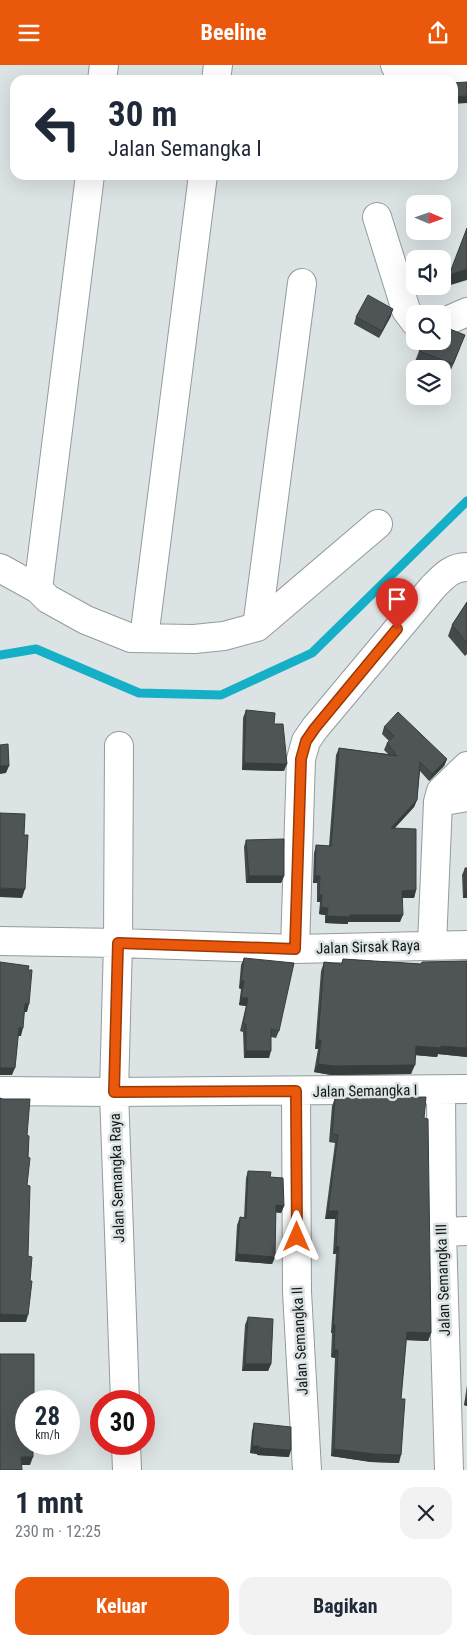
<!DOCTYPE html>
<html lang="id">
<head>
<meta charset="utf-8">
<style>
  body { margin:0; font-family:"Roboto Condensed",sans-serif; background:#f2f2f3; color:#1f2937; height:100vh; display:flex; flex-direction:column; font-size:19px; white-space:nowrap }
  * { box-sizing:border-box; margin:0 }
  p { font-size:16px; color:#747a83 }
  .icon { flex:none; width:28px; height:28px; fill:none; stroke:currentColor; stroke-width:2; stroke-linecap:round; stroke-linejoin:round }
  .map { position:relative; height:1405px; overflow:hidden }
  .panel { display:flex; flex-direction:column; background:#fff; flex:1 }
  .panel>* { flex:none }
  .guide { position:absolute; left:10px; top:10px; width:448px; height:105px; border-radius:15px; box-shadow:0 5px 20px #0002; background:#fff; color:#1f2937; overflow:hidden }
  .needle { width:32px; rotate:92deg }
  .buttons { position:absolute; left:406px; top:130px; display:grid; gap:10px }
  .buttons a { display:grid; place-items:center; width:45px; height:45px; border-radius:10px; background:#fff; box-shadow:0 5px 20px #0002; font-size:25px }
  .speed { position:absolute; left:15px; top:1325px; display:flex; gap:10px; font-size:25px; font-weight:700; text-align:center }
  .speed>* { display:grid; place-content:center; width:65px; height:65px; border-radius:50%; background:#fff; box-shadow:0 5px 20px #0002; line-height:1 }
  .speed small { font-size:12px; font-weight:400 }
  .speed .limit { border:8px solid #d22; background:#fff; color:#111 }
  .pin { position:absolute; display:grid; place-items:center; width:42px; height:42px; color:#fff; margin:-51px -21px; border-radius:50% 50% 50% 0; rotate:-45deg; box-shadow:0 0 5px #0007 }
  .pin .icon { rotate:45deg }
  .me { position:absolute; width:55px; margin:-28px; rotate:0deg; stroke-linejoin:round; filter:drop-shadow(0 0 4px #0008) }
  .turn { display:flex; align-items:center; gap:18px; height:105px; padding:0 15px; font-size:22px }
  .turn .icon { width:65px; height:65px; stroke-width:2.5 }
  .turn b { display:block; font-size:35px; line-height:42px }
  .round { display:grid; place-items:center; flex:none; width:52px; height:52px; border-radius:15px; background:#f2f2f3 }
  .summary { display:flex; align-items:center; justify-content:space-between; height:85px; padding:0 15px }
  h1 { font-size:30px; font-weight:700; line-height:38px }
  .action { display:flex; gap:10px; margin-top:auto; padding:10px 15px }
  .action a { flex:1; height:58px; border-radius:15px; background:#ea580c; color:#fff; font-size:20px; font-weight:700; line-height:58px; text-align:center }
  .action a+a { background:#f2f2f3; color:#1f2937 }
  header { display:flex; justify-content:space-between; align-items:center; height:65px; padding:0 15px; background:#ea580c; color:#fff; font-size:22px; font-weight:700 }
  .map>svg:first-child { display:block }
</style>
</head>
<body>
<header><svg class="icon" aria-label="menu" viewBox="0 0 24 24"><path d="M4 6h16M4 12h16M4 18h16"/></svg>Beeline<svg class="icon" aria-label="share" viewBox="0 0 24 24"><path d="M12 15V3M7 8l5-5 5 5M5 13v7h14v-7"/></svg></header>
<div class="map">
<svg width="467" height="1405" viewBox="0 0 467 1405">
  <rect width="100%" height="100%" fill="#dce3e4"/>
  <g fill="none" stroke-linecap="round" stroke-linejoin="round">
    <path stroke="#16afc8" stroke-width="9" d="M0,590L36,584L139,628L221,630L312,588L467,436"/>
    <g stroke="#959b9d" stroke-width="30">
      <path id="minor" d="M395,0L398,6L407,10L467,9
        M102,15L104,0
        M216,15L218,0
        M377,152L406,245L415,257
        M442,258L467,247
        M0,503L38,524L48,534L86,555L131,573L194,574L224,571L257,562L378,459
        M38,524L90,110
        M257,562L302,218
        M144,573L203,110
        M119,681L118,878L114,1027L125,1336
        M438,737L441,726L467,701
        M0,876L118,878L295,884L467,880
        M432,880L438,737L467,732
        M295,884L301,694L306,676L315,663L433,522C443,512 451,502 467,502
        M441,1025L442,1167L449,1405
        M0,1026L114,1027L467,1024
        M296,1026L297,1227L307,1405
        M442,1167L467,1166
        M126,1379L127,1405"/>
    </g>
    <use href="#minor" stroke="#fff" stroke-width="28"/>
  </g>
  <path fill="#44494b" d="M391,251L379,273L354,259L356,252Z
    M423,276L460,283L448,312L442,310V304H427L414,299Z
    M467,537V589L465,591L448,571L452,560Z
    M246,645L274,659L284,706L242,705L243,653Z
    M384,662L447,694L444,701L429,716L420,706L417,735L414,742L395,763L416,825L414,833H402L400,857H348V859L325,858V850L319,849L320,837H317V818H313L314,788L316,780L329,781L336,690L339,683L388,689L384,685L387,678L389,676L382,669Z
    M246,775L284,811L281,818H246L244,782Z
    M465,803H467V833H463L462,810Z
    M244,893L279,966L276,973L271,972L269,993H244L243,967L240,966L246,941L239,940L241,924L239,923L241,900Z
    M343,894L421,899L467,896V992L438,989L437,992L416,990L411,1009L331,1010L314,1007L318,984H315L321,906L324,897L341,899Z
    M335,1033L424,1053L431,1268L428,1276L406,1275L401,1334L399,1398L371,1397L331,1391L335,1293L331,1292L332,1268H331L336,1189H333L335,1154H325L335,1078L329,1077L332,1041Z
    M248,1106L270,1112L284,1141L281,1148L275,1147V1192L272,1199L235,1196L237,1160L240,1152L244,1153L246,1113Z
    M248,1252L271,1299L268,1306H242L245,1260Z
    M467,1320V1341L464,1340Z
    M254,1358L289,1392L257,1390V1389L250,1388L252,1366Z"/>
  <path fill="#373c3d" d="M467,31V38L452,39V32Z
    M467,204V215L444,222L449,210Z
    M393,244L391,251L379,273L382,266Z
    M447,694L444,701L429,716L432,709Z
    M244,698L287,699L284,706L242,705Z
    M0,701H9L6,708L0,709Z
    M417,735L414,742L388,770L391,763Z
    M249,811H284L281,818H246Z
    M315,811H320L317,818H313Z
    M0,823L25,824L22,833L0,832Z
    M416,825L414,833H400L402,826Z
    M465,826H467V833H463Z
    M319,830H322L320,837H317Z
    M321,842L328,843L325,850L319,849Z
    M350,850H403L400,857H348V859L325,858L327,851Z
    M241,916H244L241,924L239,923Z
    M241,933H248L246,941L239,940Z
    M25,939H29L27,947H22Z
    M19,963H23L21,971H16Z
    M318,975H321L318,984H315Z
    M416,981H441L467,983V992L438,989L437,992L413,990Z
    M246,986H271L269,993H244Z
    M318,999L415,1000L411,1009L331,1010L314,1007Z
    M0,1003H15L12,1010H0Z
    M276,1140L284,1141L281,1148L273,1147Z
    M328,1146H338L335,1154H325Z
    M336,1181L339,1182L336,1189H333Z
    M237,1189L275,1192L272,1199L235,1196Z
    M0,1249L28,1250L26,1257H0Z
    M333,1260H335L332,1268H331Z
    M407,1267L431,1268L428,1276L404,1275Z
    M334,1285H338L335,1293L331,1292Z
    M245,1299H271L268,1306H242Z
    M467,1332V1341L464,1340Z
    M252,1381H259L257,1389L250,1388Z
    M259,1383L291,1385L289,1392L257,1390Z
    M334,1384L401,1390L399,1398L371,1397L331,1391Z
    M21,1392H33L30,1400H18Z"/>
  <path fill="#4f5557" stroke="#373c3d" d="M467,17V31L452,32V18Z
    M467,163V204L449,210Z
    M368,230L393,244L382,266L356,252Z
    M442,261L465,270L453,299L419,286L423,276H442Z
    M467,537V578L452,560Z
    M246,645L275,648L274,659H283L287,699L244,698Z
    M398,647L447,694L432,709L420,697L417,735L391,763L416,764V825L402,826L403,850H350V852L327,851L328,843L321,842L322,830H319L320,811H315L316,780L331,781L339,683L397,691L387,678L394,671L384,662Z
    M8,679L9,701H0V680Z
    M0,748L25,749L24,770H28L25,824L0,823Z
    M284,774V811H249L246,775Z
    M465,803H467V826H465Z
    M244,893L294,898L279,966L271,964V986H246V959H243L248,933H241L244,916H241Z
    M343,894L421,899L422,897L467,896V983L441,981V983L416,981L415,1000L334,1001L318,999L321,975H318L324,897L342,899Z
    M0,897L29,901L28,905H32L29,939H25L23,963H19L15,1003H0Z
    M426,1032L424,1053L428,1054L431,1268L407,1267L401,1334H405L401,1390L374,1389L334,1384L338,1285H334L335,1260H333L339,1182L336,1181L338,1146H328L338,1070L332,1069L335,1033Z
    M0,1033L3,1034H30L27,1070L29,1071L28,1092L30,1093L27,1120L30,1121L28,1191L32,1192L30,1216H32L28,1250L0,1249Z
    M248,1106L271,1107L270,1112L283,1113L284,1141L276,1140L275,1192L237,1189L240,1152L246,1153Z
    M248,1252L273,1254L271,1299H245Z
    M0,1289H34V1336H26V1379H33V1392H21L22,1405H0Z
    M254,1358L291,1362V1385L259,1383V1381H252Z"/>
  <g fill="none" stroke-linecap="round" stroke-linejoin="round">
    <g stroke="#983908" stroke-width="12">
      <path id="route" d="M297,1172L296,1026L114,1027L118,878L295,884L301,694L306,676L315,663L397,564"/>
    </g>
    <use href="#route" stroke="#ea580c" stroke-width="9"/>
  </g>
  <g text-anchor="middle" stroke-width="5" stroke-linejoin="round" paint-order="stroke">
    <g font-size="15" fill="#151718" stroke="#dce3e4">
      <text transform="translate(368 882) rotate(-2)" y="5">Jalan Sirsak Raya</text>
      <text transform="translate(365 1026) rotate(-1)" y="5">Jalan Semangka I</text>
      <text transform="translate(117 1113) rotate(-92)" y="5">Jalan Semangka Raya</text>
      <text transform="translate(443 1215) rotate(-92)" y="5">Jalan Semangka III</text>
      <text transform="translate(300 1276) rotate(-93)" y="5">Jalan Semangka II</text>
    </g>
  </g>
</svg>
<div class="buttons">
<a><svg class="needle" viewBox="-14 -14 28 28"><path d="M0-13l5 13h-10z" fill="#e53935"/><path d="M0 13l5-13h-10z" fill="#747a83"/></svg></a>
<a><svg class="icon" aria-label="sound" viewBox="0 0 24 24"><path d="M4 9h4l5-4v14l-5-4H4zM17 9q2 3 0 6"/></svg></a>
<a><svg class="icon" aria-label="search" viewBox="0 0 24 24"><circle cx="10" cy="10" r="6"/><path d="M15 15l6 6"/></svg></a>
<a><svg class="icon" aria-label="layers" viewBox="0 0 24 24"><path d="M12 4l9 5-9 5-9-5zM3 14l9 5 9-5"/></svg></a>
</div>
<div class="speed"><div>28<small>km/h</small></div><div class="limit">30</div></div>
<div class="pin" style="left:397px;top:564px;background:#d93025"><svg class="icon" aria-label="arrive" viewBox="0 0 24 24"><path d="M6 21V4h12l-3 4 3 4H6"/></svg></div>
<svg class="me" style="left:297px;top:1172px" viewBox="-20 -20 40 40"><path d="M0-17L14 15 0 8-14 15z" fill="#ea580c" stroke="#fff" stroke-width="4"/></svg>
<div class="guide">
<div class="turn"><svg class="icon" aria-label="left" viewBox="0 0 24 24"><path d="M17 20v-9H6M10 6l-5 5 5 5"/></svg><div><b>30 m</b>Jalan Semangka I</div></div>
</div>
</div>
<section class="panel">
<div class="summary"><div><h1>1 mnt</h1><p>230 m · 12:25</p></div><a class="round"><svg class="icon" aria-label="close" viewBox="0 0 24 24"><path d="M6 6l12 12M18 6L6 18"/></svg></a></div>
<div class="action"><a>Keluar</a><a>Bagikan</a></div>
</section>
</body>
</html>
